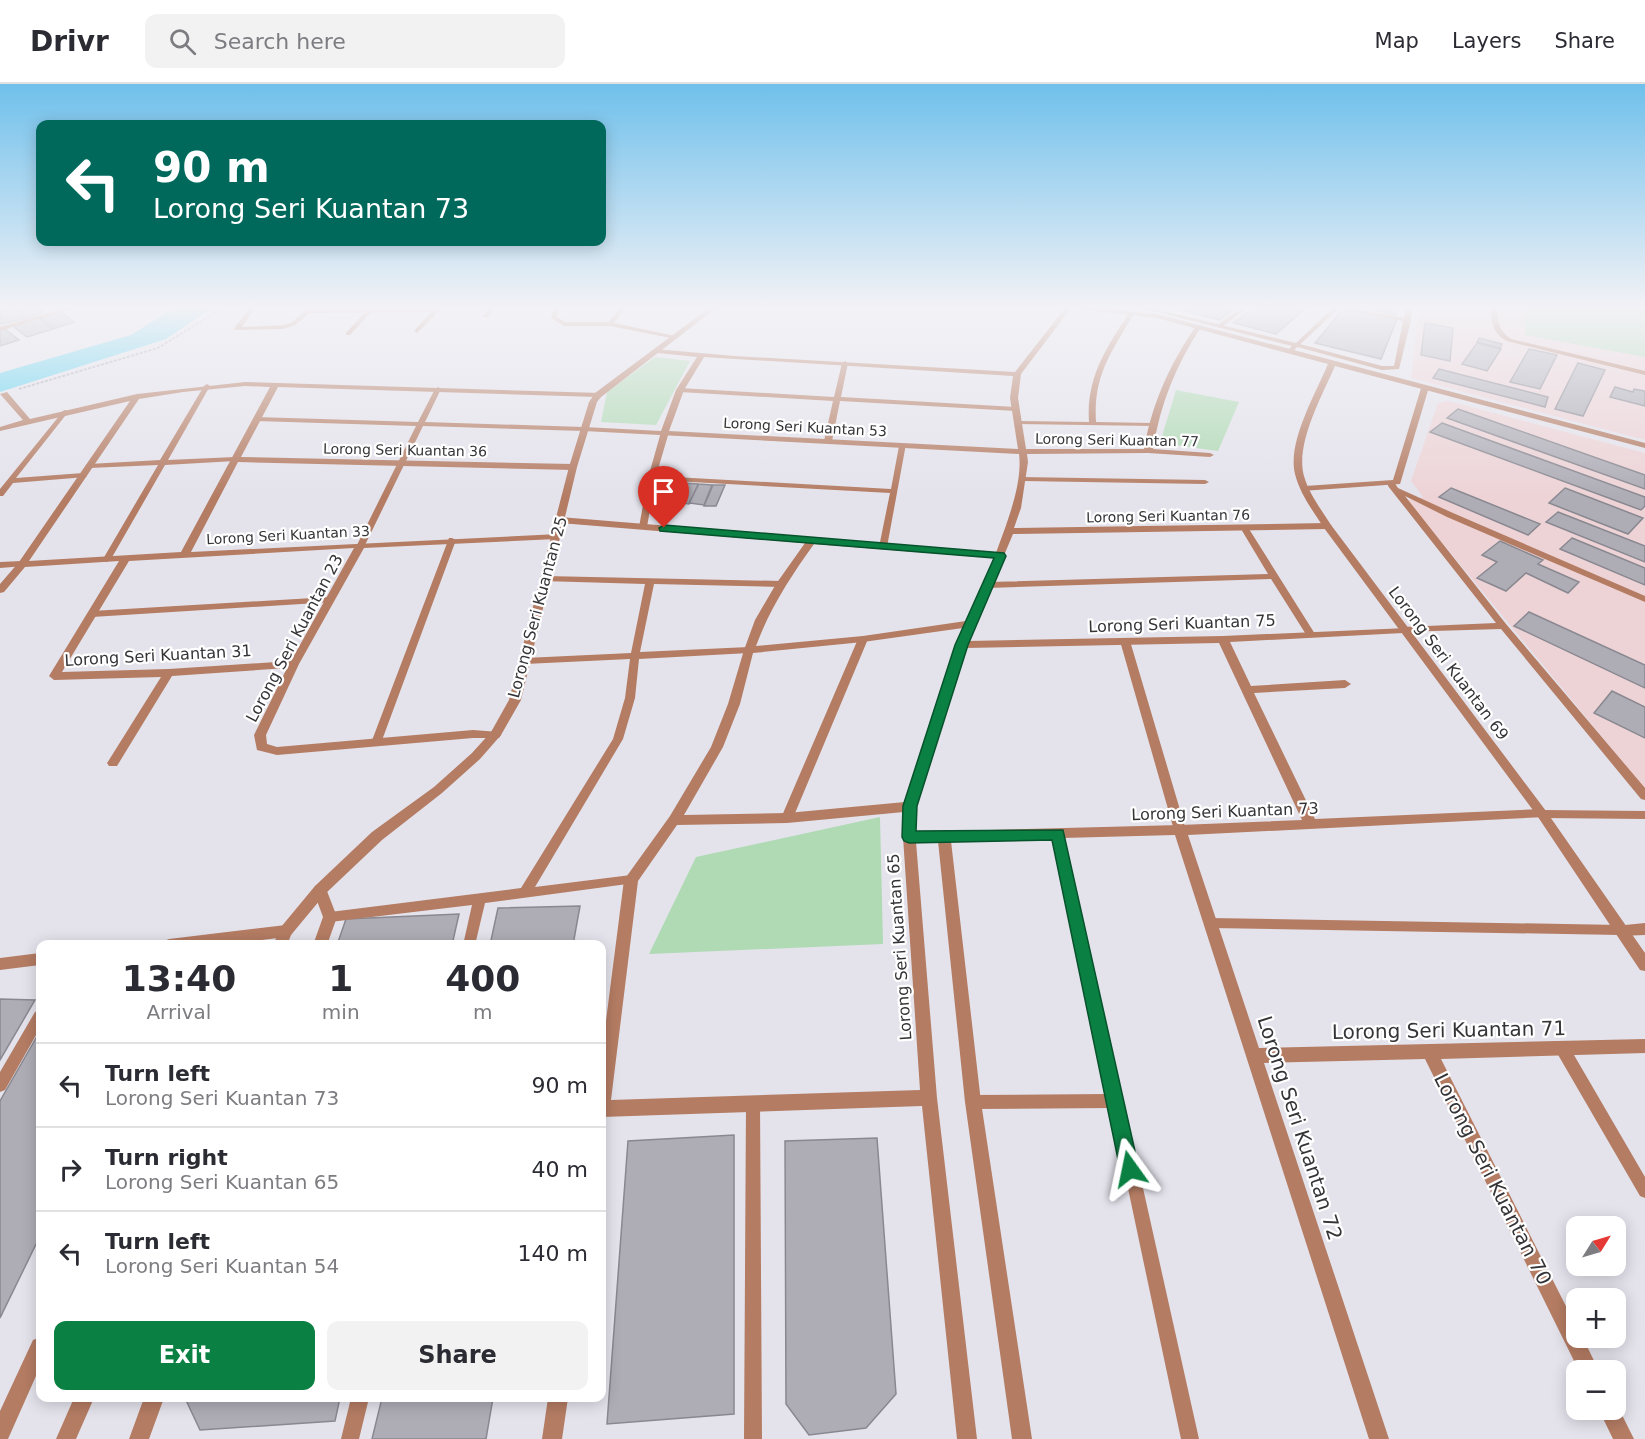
<!DOCTYPE html>
<html lang="en">
<head>
<meta charset="utf-8">
<style>
  body { margin:0; font-family:"DejaVu Sans",sans-serif; background:#f2f2f3; color:#2b2b33; height:100vh; display:flex; flex-direction:column; font-size:22px; white-space:nowrap }
  * { box-sizing:border-box; margin:0 }
  p { font-size:20px; color:#7c7c81 }
  .icon { flex:none; width:33px; height:33px; fill:none; stroke:currentColor; stroke-width:2; stroke-linecap:round; stroke-linejoin:round }
  .map { position:relative; flex:1; overflow:hidden }
  .drawer { position:absolute; left:36px; top:856px; width:570px; height:462px; display:flex; flex-direction:column; background:#fff; border-radius:12px; box-shadow:0 3px 15px #0003 }
  .drawer>* { flex:none }
  .top-card { position:absolute; left:36px; top:36px; width:570px; height:126px; border-radius:12px; box-shadow:0 3px 15px #0003; background:#00695c; color:#fff; overflow:hidden }
  .needle { width:39px; rotate:53deg }
  .fabs { position:absolute; left:1566px; top:1132px; display:grid; gap:12px }
  .fabs a { display:grid; place-items:center; width:60px; height:60px; border-radius:12px; background:#fff; box-shadow:0 3px 15px #0003; font-size:30px }
  .pin { position:absolute; display:grid; place-items:center; width:51px; height:51px; color:#fff; margin:-62px -26px; border-radius:50% 50% 50% 0; rotate:-45deg; box-shadow:0 0 6px #0007 }
  .pin .icon { rotate:45deg }
  .me { position:absolute; width:66px; margin:-33px; rotate:348deg; stroke-linejoin:round; filter:drop-shadow(0 0 4px #0008) }
  .turn { display:flex; align-items:center; gap:21px; height:126px; padding:0 18px; font-size:27px }
  .turn .icon { width:78px; height:78px; stroke-width:2.5 }
  .turn b { display:block; font-size:42px; line-height:51px }
  .eta { display:flex; justify-content:space-evenly; align-items:center; height:102px; text-align:center }
  .eta b { font-size:36px; font-weight:800; line-height:42px }
  .cta { display:flex; gap:12px; margin-top:auto; padding:12px 18px }
  .cta a { flex:1; height:69px; border-radius:12px; background:#0b8043; color:#fff; font-size:24px; font-weight:800; line-height:69px; text-align:center }
  .cta a+a { background:#f2f2f3; color:#2b2b33 }
  ul { padding:0; list-style:none }
  li { display:flex; align-items:center; gap:18px; height:84px; padding:0 18px; border-top:2px solid #e1e1e2 }
  li div { flex:1 }
  li b { display:block; font-size:22px }
  li em { font-style:normal }
  header { display:flex; align-items:center; gap:36px; box-sizing:border-box; height:84px; padding:0 30px; background:#fff; border-bottom:2px solid #e1e1e2 }
  header strong { font-size:28px }
  nav { display:flex; gap:33px; margin-inline-start:auto; font-size:21px }
  .search { width:420px; height:54px; background:#f2f2f3; display:flex; align-items:center; gap:15px; box-sizing:border-box; padding:0 21px; border-radius:12px; color:#7c7c81; font-size:22px }
  .map>svg:first-child { display:block }
</style>
</head>
<body>
<header>
<strong>Drivr</strong>
<div class="search"><svg class="icon" aria-label="search" viewBox="0 0 24 24"><circle cx="10" cy="10" r="6"/><path d="M15 15l6 6"/></svg>Search here</div>
<nav><a>Map</a><a>Layers</a><a>Share</a></nav>
</header>
<div class="map">
<svg width="1645" height="1355" viewBox="0 0 1645 1355">
  <rect width="100%" height="100%" fill="#e4e3ec"/>
  <path fill="#edd3d6" d="M1419,224H1645V356L1411,294Z
    M1448,317L1645,369V705L1407,416L1423,413L1411,397L1438,319Z"/>
  <path fill="#afdab4" d="M1526,224H1645V273L1525,251Z
    M655,273L690,277L656,341L601,338L607,308Z
    M1176,306L1239,318L1218,367L1160,359Z
    M880,733L883,860L649,870L696,773Z"/>
  <path fill="#59d2ef" d="M174,224H212L166,255L0,308V289L131,251Z"/>
  <path fill="#aeadb6" stroke="#898890" stroke-width="1.5" d="M1,224H22L23,235L1,240Z
    M22,224H41L42,229L23,235Z
    M1184,224H1236L1220,236L1181,226Z
    M1252,224H1306L1276,250L1234,239Z
    M1364,224H1398L1396,231Z
    M1343,225L1397,235L1381,275L1315,259Z
    M62,228L74,238L53,245L40,234Z
    M40,234L53,245L27,253L13,242Z
    M1425,239L1453,244L1450,277L1421,271Z
    M5,245L19,256L0,262V247Z
    M1479,254L1502,260L1500,264L1477,258Z
    M1477,259L1501,265L1487,287L1462,280Z
    M1529,265L1557,271L1540,305L1510,298Z
    M1578,279L1605,286L1583,332L1555,325Z
    M1439,285L1548,313L1545,323L1433,294Z
    M1615,303L1633,308L1634,305L1645,307V322L1610,313Z
    M1458,325L1645,391V405L1447,334Z
    M1442,339L1645,413V422L1641,426L1430,348Z
    M666,399H683L674,418L656,417Z
    M684,399L698,400L689,420L674,418Z
    M699,400L712,401L704,421L689,419Z
    M713,401H725L716,422H704Z
    M1451,404L1540,440L1528,451L1439,413Z
    M1565,404L1643,434L1628,450L1549,419Z
    M1558,428L1645,462V478L1546,438Z
    M1572,454L1645,484V501L1560,465Z
    M1500,457L1543,476L1538,480L1579,498L1568,509L1526,489L1506,507L1477,494L1497,478L1482,471Z
    M1529,528L1645,581V604L1514,542Z
    M1612,607L1645,623V654L1594,629Z
    M580,822L573,861H490L498,824Z
    M459,830L452,861H337L346,835Z
    M0,915L35,916L0,976Z
    M40,947V1152L0,1234V1017Z
    M734,1051V1330L607,1340L628,1057Z
    M877,1054L896,1310L866,1344L809,1351L786,1320L785,1057Z
    M185,1314H340L335,1337L200,1346Z
    M382,1314H493L486,1355H372Z"/>
  <g fill="none" stroke-linecap="round" stroke-linejoin="round">
    <path stroke="#aeaeb5" stroke-width="2" stroke-dasharray="3 1.5" stroke-linecap="butt" d="M19,305L158,264L223,224"/>
    <path fill="#b47c63" fill-rule="evenodd" d="M489,224H495L488,233H484L483,232Z
      M620,224H626L612,241H608V239Z
      M1241,224H1247L1223,242H1219V240Z
      M1340,224H1350L1404,234L1406,224H1412L1411,236L1399,285L1382,286L1294,262V260L1296,259L1382,282H1394L1403,237Z
      M1491,224H1497C1497,238 1499,247 1511,255L1645,287V291L1507,257C1493,249 1491,239 1491,224Z
      M367,226L372,227L350,251H346V249Z
      M1130,227L1135,228C1112,267 1093,291 1096,338L1152,339L1155,341L1154,342L1017,340V338L1019,337L1089,338C1086,292 1107,264 1130,227Z
      M845,277L848,279L841,313L1016,323L1019,325L1016,327L840,317L832,357L828,359L824,357L833,317L680,308L677,306L680,304L834,313L842,279Z
      M207,300L210,302L168,376L235,373L239,375L235,377L165,381L111,475L107,478L104,477L103,475L158,381L89,384L85,382L89,380L160,376L204,302Z
      M438,303L441,305L425,338L584,343L588,345L584,347L423,342L365,461L361,463L357,461L416,342L256,337L253,335L256,333L418,338L435,305Z
      M64,326L69,327L16,394L83,389L87,391L86,393L13,399L3,412H0V405Z
      M665,346L669,348L656,392L891,405L899,362L906,360L887,463L883,465L879,463L890,409L655,396L647,443L646,445H640L639,443L648,394L661,348Z
      M1020,393L1205,396L1209,398L1205,400L1023,397H1020Z
      M1388,398H1394L1398,404L1453,429L1645,512V518L1447,433L1405,412L1506,540L1645,704V716L1641,715L1501,545L1400,548L1398,546L1403,543L1496,539L1388,402Z
      M1242,443H1248L1249,445L1315,550L1313,552H1307L1271,495L988,504L984,501L988,498L1268,490L1241,445Z
      M449,454H452L456,456L381,659L380,662H372L371,659Z
      M22,477L25,478V482L0,484V478Z
      M545,492L781,497L785,500L781,503L654,500L640,568L749,563L754,566L749,569L639,575L635,614L623,655L535,803L631,791L635,793L637,796L635,799L485,819L475,861H463L472,821L330,838L326,837L324,833L326,829L330,828L521,804L613,655L625,614L630,575L525,580L520,577L525,574L631,569L645,500L542,497V493Z
      M330,513L333,514V518L92,533L88,530L92,527Z
      M863,552L868,555L793,734L791,737H783L781,734L858,555Z
      M1125,554L1130,557L1186,746L1184,749H1176L1174,746L1120,557Z
      M1542,726L1645,727V735L1542,734L1538,733L1536,730L1538,727Z
      M1058,746L1062,747L1064,750L1199,1355H1181L1111,1024L973,1025L968,1023L966,1018L968,1013L973,1011L1108,1010L1052,750L1054,747Z
      M1211,834L1620,841L1624,842L1626,846L1624,850L1620,851L1211,844L1207,843L1205,839L1207,835Z
      M40,926V944L5,1006L0,1008V988L35,928Z
      M1562,958L1567,959L1645,1093V1114L1640,1112L1557,969L1555,964L1557,959Z
      M753,1013L758,1015L760,1020L762,1355H744L746,1020L748,1015Z
      M351,1314H369L359,1355H341Z"/>
    <path fill="#b47c63" fill-rule="evenodd" d="M65,224H74L0,247V243Z
      M249,224H255L242,243L283,241L291,239L308,224H442L417,249L414,247L431,228L310,229L295,241L283,245L235,246L234,245Z
      M553,224H559L557,233L565,238H610L679,253L676,255L610,242H564L551,234Z
      M1065,224H1071L1021,290L1018,314L1026,365H1144C1152,319 1170,280 1196,242L1198,241L1201,243C1176,281 1160,320 1153,365L1210,369L1214,371L1210,373L1148,369L1027,370L1028,378L1021,424L1014,444L1327,439L1332,442L1327,445L1013,450L968,557L1223,552L1407,544L1408,546L1407,548L1403,549L1230,558L1251,602L1345,596L1351,600L1345,604L1254,609L1315,735L1542,725L1546,727L1548,730L1546,733L1188,751L1259,964L1645,955V969L1441,975L1576,1242V1254H1583L1599,1287H1579L1425,975L1264,979L1389,1355H1369L1175,751L951,757L981,1018L1032,1355H1012L965,1018L938,757L916,758L937,1014L977,1355H957L922,1022L602,1033V968L624,796L670,732L711,663L728,620L744,566L755,536L776,500L805,459L560,439L555,436L560,433L996,469C1006,441 1023,400 1019,370L584,347L580,345L584,343L661,347L676,306L697,273L658,269H655V265L734,272L1015,288ZM704,273L1013,292L1010,314L1018,365L669,347L684,306ZM814,460L994,474L966,537L863,552L756,562C770,524 791,492 814,460ZM963,544L956,561L905,718L787,729L684,731L723,663L740,620L753,569L863,558ZM1219,559L1302,736L1180,741L916,748V722L965,564ZM904,728L903,753L920,1006L611,1016L638,797L677,741L787,739Z
      M1142,224H1151L1296,259L1333,224H1339L1291,269L1287,267L1292,262Z
      M245,298L601,309L602,311L598,313L278,303L241,373L573,380L577,383L573,386L238,378L191,468L559,450V454L556,455L364,464L299,580L266,651L267,660L277,663L473,646L499,648L501,651L499,654H473L277,671L257,666L254,651L287,584L172,592L117,682H109L107,679L109,676L161,593L54,596L49,592L119,477L25,483L4,508L0,509V500L19,478L130,317L0,347V343L23,336L0,310L7,308L30,335L137,310ZM245,302L270,303L181,468L29,477L139,315L183,308ZM354,464L291,577L169,585L62,588L129,477Z
      M1422,301L1429,303L1400,400L1302,407L1301,405L1305,402L1393,396Z
      M320,800L325,802L337,833L327,861H313L323,833L313,806L315,802Z
      M1645,839V851L1620,852L1615,850L1613,846L1615,842Z
      M286,841L291,843L293,847L291,851L286,853L221,861H162L164,857L169,855Z
      M40,869V881L0,886V874Z
      M40,1253V1283L8,1355H0V1327L33,1256Z
      M144,1314H164L149,1355H129Z
      M548,1314H568L562,1355H542Z
      M1616,1319L1634,1355H1613L1599,1326H1616Z"/>
    <path fill="#b47c63" fill-rule="evenodd" d="M709,224H716L601,313L597,318L577,383L521,616L501,651L480,675L442,709L382,756L325,810L291,851L287,861H273L281,843L315,802L372,748L434,703L472,669L491,648L509,616L569,383L589,318L595,309Z
      M1083,224H1100L1157,230L1645,359V364L1335,282C1322,312 1295,360 1304,392C1309,410 1321,425 1331,441L1546,727L1645,869V887L1640,886L1538,733L1324,444C1313,427 1300,410 1295,390C1287,358 1316,309 1328,280L1157,234L1086,226Z
      M74,1314H94L76,1355H56Z"/>
  </g>
  <linearGradient id="sky" x2="0" y2="1"><stop stop-color="#6fc0eb"/><stop offset="0.54" stop-color="#f3f2f6"/><stop offset="1" stop-color="#f3f2f6" stop-opacity="0"/></linearGradient>
  <rect width="1645" height="413" fill="url(#sky)"/>
  <path fill="#0b8043" stroke="#07532c" stroke-width="1.5" d="M664,441L1004,469L1006,472L968,561L917,722L916,747L1063,746L1139,1085L1137,1091L1130,1094L1123,1091L1120,1085L1052,756L909,759L904,757L902,753L903,722L955,561L994,474L660,447L659,444Z"/>
  <g text-anchor="middle" stroke-width="4.5" stroke-linejoin="round" paint-order="stroke">
    <g font-size="14" fill="#353538" stroke="#fff">
      <text transform="translate(805 343) rotate(3)" y="5">Lorong Seri Kuantan 53</text>
      <text transform="translate(1117 356) rotate(1)" y="5">Lorong Seri Kuantan 77</text>
      <text transform="translate(405 366) rotate(1)" y="5">Lorong Seri Kuantan 36</text>
      <text transform="translate(1168 432) rotate(-1)" y="5">Lorong Seri Kuantan 76</text>
      <text transform="translate(288 451) rotate(-3)" y="5">Lorong Seri Kuantan 33</text>
    </g>
    <g font-size="16" fill="#353538" stroke="#fff">
      <text transform="translate(537 523) rotate(-75)" y="6">Lorong Seri Kuantan 25</text>
      <text transform="translate(1182 539) rotate(-2)" y="6">Lorong Seri Kuantan 75</text>
      <text transform="translate(294 554) rotate(-62)" y="6">Lorong Seri Kuantan 23</text>
      <text transform="translate(158 571) rotate(-3)" y="6">Lorong Seri Kuantan 31</text>
      <text transform="translate(1449 579) rotate(53)" y="6">Lorong Seri Kuantan 69</text>
      <text transform="translate(1225 727) rotate(-2)" y="6">Lorong Seri Kuantan 73</text>
      <text transform="translate(899 863) rotate(-94)" y="6">Lorong Seri Kuantan 65</text>
    </g>
    <g font-size="20" fill="#353538" stroke="#fff">
      <text transform="translate(1449 946) rotate(-1)" y="7">Lorong Seri Kuantan 71</text>
      <text transform="translate(1300 1044) rotate(72)" y="7">Lorong Seri Kuantan 72</text>
      <text transform="translate(1493 1095) rotate(63)" y="7">Lorong Seri Kuantan 70</text>
    </g>
  </g>
</svg>
<div class="fabs">
<a><svg class="needle" viewBox="-14 -14 28 28"><path d="M0-13l5 13h-10z" fill="#e53935"/><path d="M0 13l5-13h-10z" fill="#7c7c81"/></svg></a>
<a>+</a>
<a>−</a>
</div>
<div class="pin" style="left:664px;top:444px;background:#d93025"><svg class="icon" aria-label="arrive" viewBox="0 0 24 24"><path d="M6 21V4h12l-3 4 3 4H6"/></svg></div>
<svg class="me" style="left:1130px;top:1085px" viewBox="-20 -20 40 40"><path d="M0-17L14 15 0 8-14 15z" fill="#0b8043" stroke="#fff" stroke-width="4"/></svg>
<div class="top-card">
<div class="turn"><svg class="icon" aria-label="left" viewBox="0 0 24 24"><path d="M17 20v-9H6M10 6l-5 5 5 5"/></svg><div><b>90 m</b>Lorong Seri Kuantan 73</div></div>
</div>
<section class="drawer">
<div class="eta">
<div><b>13:40</b><p>Arrival</p></div>
<div><b>1</b><p>min</p></div>
<div><b>400</b><p>m</p></div>
</div>
<ul>
<li><svg class="icon" aria-label="left" viewBox="0 0 24 24"><path d="M17 20v-9H6M10 6l-5 5 5 5"/></svg><div><b>Turn left</b><p>Lorong Seri Kuantan 73</p></div><em>90 m</em></li>
<li><svg class="icon" aria-label="right" viewBox="0 0 24 24"><path d="M7 20v-9h11M14 6l5 5-5 5"/></svg><div><b>Turn right</b><p>Lorong Seri Kuantan 65</p></div><em>40 m</em></li>
<li><svg class="icon" aria-label="left" viewBox="0 0 24 24"><path d="M17 20v-9H6M10 6l-5 5 5 5"/></svg><div><b>Turn left</b><p>Lorong Seri Kuantan 54</p></div><em>140 m</em></li>
</ul>
<div class="cta"><a>Exit</a><a>Share</a></div>
</section>
</div>
</body>
</html>
